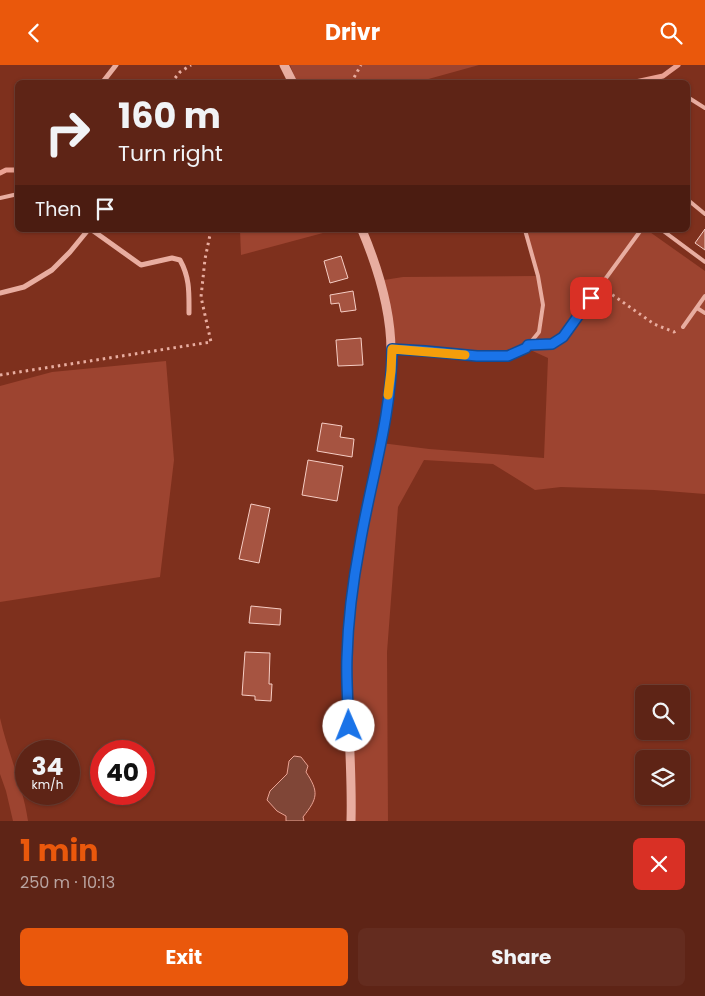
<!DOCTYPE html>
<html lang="en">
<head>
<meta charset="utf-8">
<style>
  body { margin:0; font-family:Poppins,sans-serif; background:#642c1f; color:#f1f3f6; height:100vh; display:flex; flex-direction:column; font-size:19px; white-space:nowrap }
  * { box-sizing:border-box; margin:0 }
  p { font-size:16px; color:#b9a4a1 }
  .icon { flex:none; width:28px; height:28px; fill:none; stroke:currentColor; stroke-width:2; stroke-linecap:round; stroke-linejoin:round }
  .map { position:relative; height:756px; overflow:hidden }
  .sheet { display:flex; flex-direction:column; background:#5e2416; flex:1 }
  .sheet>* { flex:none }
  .guide { position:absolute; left:15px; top:15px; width:675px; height:152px; border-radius:8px; box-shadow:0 1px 4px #0004,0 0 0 1px #734135; background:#5e2416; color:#f1f3f6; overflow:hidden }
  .fabs { position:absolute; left:635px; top:620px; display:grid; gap:10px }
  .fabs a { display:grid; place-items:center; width:55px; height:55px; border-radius:8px; background:#5e2416; box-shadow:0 1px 4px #0004,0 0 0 1px #734135; font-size:25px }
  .speed { position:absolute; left:15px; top:675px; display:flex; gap:10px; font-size:25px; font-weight:700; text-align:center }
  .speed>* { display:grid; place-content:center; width:65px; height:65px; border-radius:50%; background:#5e2416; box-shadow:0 1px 4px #0004,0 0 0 1px #734135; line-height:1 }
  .speed small { font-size:12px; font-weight:400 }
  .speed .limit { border:8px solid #d22; background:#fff; color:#111 }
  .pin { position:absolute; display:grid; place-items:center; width:42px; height:42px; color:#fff; margin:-21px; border-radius:10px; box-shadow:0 2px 8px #0006 }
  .me { position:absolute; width:55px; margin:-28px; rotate:359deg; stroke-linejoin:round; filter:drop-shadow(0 0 4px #0008) }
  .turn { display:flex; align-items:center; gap:18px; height:105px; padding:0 20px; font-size:22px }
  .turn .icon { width:65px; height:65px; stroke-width:2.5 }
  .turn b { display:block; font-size:35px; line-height:42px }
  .then { display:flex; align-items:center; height:48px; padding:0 20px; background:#0003; gap:10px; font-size:19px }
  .round { display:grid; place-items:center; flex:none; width:52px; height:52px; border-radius:8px; background:#642c1f }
  .summary { display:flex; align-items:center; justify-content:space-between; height:85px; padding:0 20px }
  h1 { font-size:30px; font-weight:700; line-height:38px; color:#ea580c }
  .button { display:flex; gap:10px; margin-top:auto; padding:10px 20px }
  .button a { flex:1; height:58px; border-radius:8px; background:#ea580c; color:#fff; font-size:20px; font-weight:700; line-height:58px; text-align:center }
  .button a+a { background:#642c1f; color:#f1f3f6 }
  header { display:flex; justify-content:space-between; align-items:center; height:65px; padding:0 20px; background:#ea580c; color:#fff; font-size:22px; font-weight:700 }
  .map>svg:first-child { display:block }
</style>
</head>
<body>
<header><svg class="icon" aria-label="back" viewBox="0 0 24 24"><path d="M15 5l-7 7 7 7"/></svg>Drivr<svg class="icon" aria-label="search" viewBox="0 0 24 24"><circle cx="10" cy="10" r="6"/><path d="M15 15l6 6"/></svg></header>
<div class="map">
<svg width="705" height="756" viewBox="0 0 705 756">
  <rect width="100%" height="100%" fill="#7e301d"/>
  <path fill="#9d4430" d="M290,0H479L414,18L391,17L385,14L373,18L297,17Z
    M240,165H334L241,190Z
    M525,165H647L705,206V429L654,425L561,422L535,425L493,399L424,395L398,442L387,587L388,756H350L349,557L381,378L429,384L544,393L548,293L526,283L508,291H477L425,286L395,288L384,215L403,212L537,211Z
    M166,296L174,395L160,512L0,537V321L52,307Z
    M0,653C8,688 23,721 28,756H13L6,726L0,709Z"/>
  <path fill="#804637" stroke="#eaa293" d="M294,691L301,692L308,701L306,707C319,727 318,733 303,752L304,756H286V751L277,746L267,735L270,726L287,709L289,696Z"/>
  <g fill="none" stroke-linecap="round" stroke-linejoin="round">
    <path stroke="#eaa293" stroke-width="5" d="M631,18L663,11L678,0
      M0,108L6,105H18"/>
  </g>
  <path fill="#a65441" stroke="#f6cdc4" d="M705,164V185L695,178Z
    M341,191L348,213L330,218L324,196Z
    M353,226L356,245L341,247L339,238L331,239L330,230Z
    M361,273L363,300L338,301L336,275Z
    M322,358L342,361L340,372L354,374L352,392L317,386Z
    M308,395L343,401L337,436L302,430Z
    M251,439L270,443L259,498L239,494Z
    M251,541L281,544L280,560L249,558Z
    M245,587L270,588L269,619H272L271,636L255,635V631L242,630Z"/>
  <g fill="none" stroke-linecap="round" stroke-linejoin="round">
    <path stroke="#e8ada0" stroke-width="3" stroke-dasharray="2.5 4" stroke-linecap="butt" d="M171,18L180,7L191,0
      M351,18L361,0
      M607,226L654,259L674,267L676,266
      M0,310L211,277L201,232L205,194L211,165"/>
    <path stroke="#e8ada0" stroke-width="4" d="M688,33H689L705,43
      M0,133L18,129
      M688,135L705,149
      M662,165L705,197
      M697,243L705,248
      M683,262L705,231
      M528,280L552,279L563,272L641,165
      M391,283L425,286L477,291H508L526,283L539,267L543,240L538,211L525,165"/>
    <path stroke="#e8ada0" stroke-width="5" d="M102,18L116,0
      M92,165L141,200L172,193L180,195C190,213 189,228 189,248
      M0,228L24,222L52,205L70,187L88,165"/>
    <path stroke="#e8ada0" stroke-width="9" d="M284,0L293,18
      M351,756C353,689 343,622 349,555C353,523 357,490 364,458C372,417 382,377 388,335C390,319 392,303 391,286C391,245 378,203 362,165"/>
  </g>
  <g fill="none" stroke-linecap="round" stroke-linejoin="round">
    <g stroke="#114b97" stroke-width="12">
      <path id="route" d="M349,661C348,638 346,615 347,592C348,554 353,516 360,479C371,414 392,350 392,284L425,286L477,291H508L526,283L528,280L552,279L563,272L591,233"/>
    </g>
    <use href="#route" stroke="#1a73e8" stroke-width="9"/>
    <path stroke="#f59e0b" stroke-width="9" d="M388,330L391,306L392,284L465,290"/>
  </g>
</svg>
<div class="fabs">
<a><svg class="icon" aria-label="search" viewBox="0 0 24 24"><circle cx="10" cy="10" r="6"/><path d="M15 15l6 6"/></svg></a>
<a><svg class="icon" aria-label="layers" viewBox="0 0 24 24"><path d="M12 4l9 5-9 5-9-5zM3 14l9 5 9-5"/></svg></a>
</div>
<div class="speed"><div>34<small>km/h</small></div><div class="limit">40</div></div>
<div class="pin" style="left:591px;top:233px;background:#d93025"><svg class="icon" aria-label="arrive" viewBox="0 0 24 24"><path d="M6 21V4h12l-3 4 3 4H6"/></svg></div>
<svg class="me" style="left:349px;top:661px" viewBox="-20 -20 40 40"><circle r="19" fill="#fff"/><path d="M0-13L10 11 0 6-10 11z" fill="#1a73e8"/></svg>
<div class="guide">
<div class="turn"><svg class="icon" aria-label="right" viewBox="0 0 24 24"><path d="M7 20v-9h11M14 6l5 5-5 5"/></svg><div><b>160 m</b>Turn right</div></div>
<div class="then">Then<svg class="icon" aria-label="arrive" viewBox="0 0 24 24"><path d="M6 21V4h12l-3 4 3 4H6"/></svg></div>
</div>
</div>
<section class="sheet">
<div class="summary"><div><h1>1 min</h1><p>250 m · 10:13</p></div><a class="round" style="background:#d93025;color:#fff"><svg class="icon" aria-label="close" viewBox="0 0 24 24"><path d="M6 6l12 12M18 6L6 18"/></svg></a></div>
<div class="button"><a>Exit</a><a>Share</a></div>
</section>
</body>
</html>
